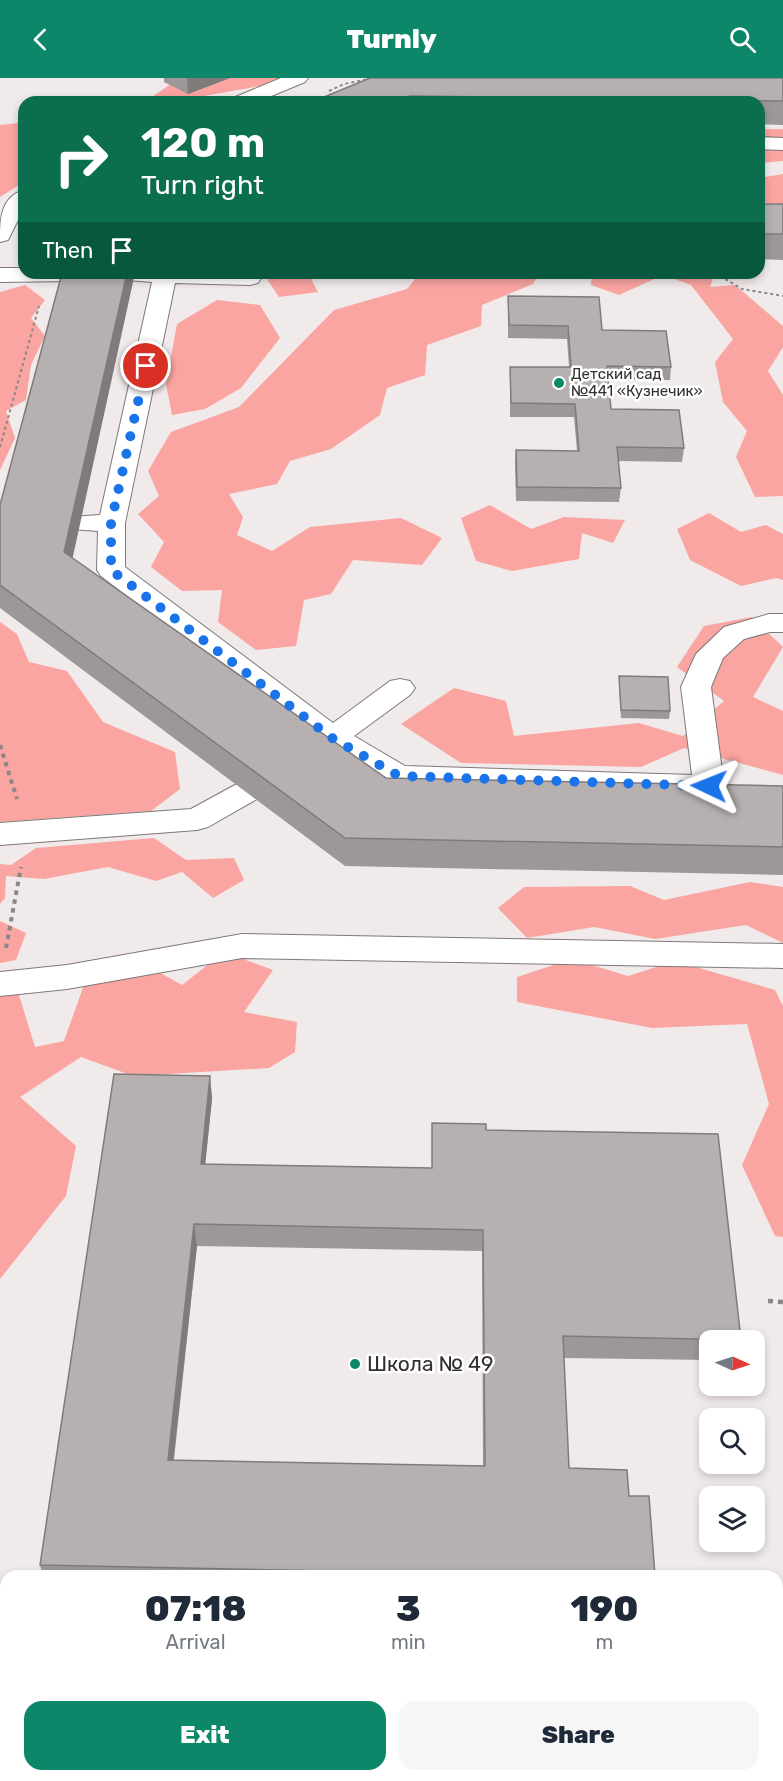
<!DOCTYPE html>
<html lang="en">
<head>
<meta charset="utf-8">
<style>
  body { margin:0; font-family:Rubik,sans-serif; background:#f6f6f7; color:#1f2937; height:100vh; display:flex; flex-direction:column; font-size:22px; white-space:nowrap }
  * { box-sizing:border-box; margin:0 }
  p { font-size:20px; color:#747a83 }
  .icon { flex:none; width:33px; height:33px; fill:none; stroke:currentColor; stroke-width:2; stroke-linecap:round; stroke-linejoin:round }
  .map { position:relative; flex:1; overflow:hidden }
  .panel { position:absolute; left:0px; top:1492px; width:783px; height:212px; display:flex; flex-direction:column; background:#fff; border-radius:18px 18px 0 0; box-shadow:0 3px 9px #0003 }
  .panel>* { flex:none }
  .hud { position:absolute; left:18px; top:18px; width:747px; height:183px; border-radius:18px; box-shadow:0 3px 9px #0003; background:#0b6e4f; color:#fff; overflow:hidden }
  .needle { width:39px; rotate:93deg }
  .controls { position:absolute; left:699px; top:1252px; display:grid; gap:12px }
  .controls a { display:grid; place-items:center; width:66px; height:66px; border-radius:12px; background:#fff; box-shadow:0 3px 9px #0003; font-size:30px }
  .pin { position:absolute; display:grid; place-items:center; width:51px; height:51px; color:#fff; margin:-26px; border:3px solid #fff; border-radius:50%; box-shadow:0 2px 6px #0007 }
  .me { position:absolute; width:66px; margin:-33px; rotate:272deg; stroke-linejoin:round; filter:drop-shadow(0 0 4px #0008) }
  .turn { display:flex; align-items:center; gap:21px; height:126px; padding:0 24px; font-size:27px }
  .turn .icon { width:78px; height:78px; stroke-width:2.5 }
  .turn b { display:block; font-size:42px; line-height:51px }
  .then { display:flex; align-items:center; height:57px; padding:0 24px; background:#0003; gap:12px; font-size:22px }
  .eta { display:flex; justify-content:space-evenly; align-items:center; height:102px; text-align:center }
  .eta b { font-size:36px; font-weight:800; line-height:42px }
  .action { display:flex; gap:12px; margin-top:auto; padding:12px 24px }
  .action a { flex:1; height:69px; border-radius:18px; background:#0d8769; color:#fff; font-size:24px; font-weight:800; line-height:69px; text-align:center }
  .action a+a { background:#f6f6f7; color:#1f2937 }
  header { display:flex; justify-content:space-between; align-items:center; height:78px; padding:0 24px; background:#0d8769; color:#fff; font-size:27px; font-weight:800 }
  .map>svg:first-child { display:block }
</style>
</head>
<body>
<header><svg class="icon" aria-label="back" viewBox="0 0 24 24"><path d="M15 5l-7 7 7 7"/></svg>Turnly<svg class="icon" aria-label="search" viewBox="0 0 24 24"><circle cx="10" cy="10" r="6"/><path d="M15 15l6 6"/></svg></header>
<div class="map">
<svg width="783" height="1703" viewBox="0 0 783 1703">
  <rect width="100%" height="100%" fill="#f1eaea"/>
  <path fill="#faa5a1" d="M184,0H286L283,4L204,18L201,24H145L176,2Z
    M24,40V104L0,119V47L19,45Z
    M759,51H783V83L759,85Z
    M783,96V131L759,122V100Z
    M263,195H308L318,214L279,219Z
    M420,195H539L533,206L482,227L481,248L427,267L425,297L387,310L380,337L331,371L290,383L277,406L229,416L243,439L237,457L272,473L310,449L401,440L442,460L422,487L353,482L331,516L304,522L296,568L256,572L218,544L222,512L182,513L151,489L164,464L138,436L159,418L148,393L171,354L239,329L334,232L407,211Z
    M592,195H715L710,209L735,207L783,248V269L768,293L783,317V418L755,419L736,379L747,353L723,324L715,284L733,261L691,207L663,197L619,217L591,207Z
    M25,207L45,222L31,240L45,258L31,287L26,322L6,333L15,360L0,392V214Z
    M217,222L260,227L280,260L241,310L205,331L172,337L166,306L177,246Z
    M490,427L531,451L564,439L625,442L613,465L582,455L579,481L512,493L476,483L461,440Z
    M709,435L741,454L766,447L783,456V502L776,500L741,508L690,482L677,451Z
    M752,539L783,569L753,619L783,633V697L684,670L641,689L461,685L401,646L454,610L506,623L514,658L639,645L683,658L724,623L677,589L704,548Z
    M0,544L17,556L29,584L67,593L103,644L175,674L180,711L151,733L0,744Z
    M154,760L186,782L234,780L244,802L213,820L182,794L156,803L108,789L44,801L6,798L5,820L0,826V786L11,787L36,770Z
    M750,804L783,809V865L746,847L655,861L594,849L527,860L498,830L524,809L630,808L664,822Z
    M0,843L26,855L16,882L0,885Z
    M224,874L273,892L244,934L297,944L295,974L269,990L133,998L81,979L20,1019L76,1068L66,1118L0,1201V916L19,917L35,969L64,963L85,904L148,888L182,907Z
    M572,881L628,898L675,883L775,912L783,928V1159L775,1158L742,1087L769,1026L747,946L652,950L517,924V899Z
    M0,1514L6,1521V1698H282L293,1703H48L0,1701Z
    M777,1598L783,1599V1703H576L578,1698H777Z
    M306,1698H421L422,1703H294Z"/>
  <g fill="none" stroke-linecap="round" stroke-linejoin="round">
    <g stroke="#7f7878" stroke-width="2">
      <path id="minor" d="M281,0H308L305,4L257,24H230L233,20Z
        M759,59L783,60V72L759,71Z
        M24,112V130L8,162L0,164C0,142 0,119 24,112Z
        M0,190H24V195L83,196L80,201L72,203L0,204Z
        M125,195H258L261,200L258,205L250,207L175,205L125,445V489L333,645L390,603L400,601L410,603L415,610L410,617L354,658L405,688L692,697L681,609L696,576L724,549L769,536H783V554H770L744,561L723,580L711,609L724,708L720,715L709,718L399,708L388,705L334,673L318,680L307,677L303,670L313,659L101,498L97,492L98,453L71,451L67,445L71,439L100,437L152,204L127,202L124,197Z
        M246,704L257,707L261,714L257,721L208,749L197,752L0,767V745L191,731L235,707Z
        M242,856L783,866V890L242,880L67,911L0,918V894L67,887Z"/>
    </g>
    <path stroke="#8c8787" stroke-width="2" stroke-dasharray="3 3" stroke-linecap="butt" d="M329,13L344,6L374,0
      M715,195L742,211L783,218
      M0,369L39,228"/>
    <path stroke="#8c8787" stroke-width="4" stroke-dasharray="4.5 4.5" stroke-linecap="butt" d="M0,667L17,721
      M6,870L21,789"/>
    <path stroke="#8c8787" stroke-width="4.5" stroke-dasharray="5 5" stroke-linecap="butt" d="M768,1223L783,1224
      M288,1698V1703"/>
    <use href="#minor" fill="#fff" fill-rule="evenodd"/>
  </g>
  <path fill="#9d9797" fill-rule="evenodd" d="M164,0H230L188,16L164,4Z
    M370,0H783V47L759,46V24H312Z
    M759,126H783V182L759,181Z
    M508,218L602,252L671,289L670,302L608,301L611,331L684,370L682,384L618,383L621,410L619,424L516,423L515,386L516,372L577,373L574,339H510V289H569L567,261L508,260Z
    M0,427L72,480L386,700L783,708V797L345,788L0,530Z
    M619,598L670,633L669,641L621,640L619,605Z
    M210,998L212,1021L205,1086L432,1090L486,1052L741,1262V1263H710V1282L564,1280L569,1390L629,1418L655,1498H43L40,1487ZM197,1168L482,1173L483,1388L174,1382Z"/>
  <path fill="#807b7b" d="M187,0H230L188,16Z
    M410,18V24H396Z
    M127,195H135L68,501L64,474Z
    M210,998L212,1021L203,1108L201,1086Z
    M194,1146L197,1168L171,1403L168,1382Z"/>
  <path fill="#b7b0b0" stroke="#807b7b" stroke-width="1.5" fill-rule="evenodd" d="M370,0H783V23L410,18L396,24H312Z
    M759,126H783V156H759Z
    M62,195H127L64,474L386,700L783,708V769L345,760L0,507V427Z
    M508,218L599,219L602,252L666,253L671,289L607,288L611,331L679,332L684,370L617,369L621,410L517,409L516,372L579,373L575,326L511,325L510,289H571L568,248L509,247Z
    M619,598L668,599L670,633L621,632Z
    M114,996L210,998L201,1086L432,1090V1045L486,1046V1052L718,1056L741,1262L563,1258L569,1390L627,1392L629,1418H649L655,1498H570L40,1487ZM194,1146L483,1152L485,1388L168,1382Z"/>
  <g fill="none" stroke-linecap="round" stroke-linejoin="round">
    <path stroke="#1a73e8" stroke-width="10" stroke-dasharray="0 18" d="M146,288L111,445V492L332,660L399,698L709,708"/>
  </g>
  <g fill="#0d8769" stroke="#fff" stroke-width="2">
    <circle cx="559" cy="305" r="6"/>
    <circle cx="355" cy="1286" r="6"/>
  </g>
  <g text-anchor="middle" stroke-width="5" stroke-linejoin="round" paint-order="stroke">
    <g font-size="15" fill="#322f2f" stroke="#fff" text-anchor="start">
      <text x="571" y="301">Детский сад<tspan x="571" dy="17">№441 «Кузнечик»</tspan></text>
    </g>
    <g font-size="21" fill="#322f2f" stroke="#fff" text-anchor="start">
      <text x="367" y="1293">Школа № 49</text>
    </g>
  </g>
</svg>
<div class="controls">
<a><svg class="needle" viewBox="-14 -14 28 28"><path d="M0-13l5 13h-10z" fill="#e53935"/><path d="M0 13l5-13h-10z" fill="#747a83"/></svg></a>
<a><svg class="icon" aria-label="search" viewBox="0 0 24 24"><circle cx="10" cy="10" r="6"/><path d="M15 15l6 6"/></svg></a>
<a><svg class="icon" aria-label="layers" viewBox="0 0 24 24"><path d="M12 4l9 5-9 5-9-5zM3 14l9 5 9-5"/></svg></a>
</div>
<div class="pin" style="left:146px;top:288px;background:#d93025"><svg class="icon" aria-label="arrive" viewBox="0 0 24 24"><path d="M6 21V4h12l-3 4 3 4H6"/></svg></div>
<svg class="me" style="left:709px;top:708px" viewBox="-20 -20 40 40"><path d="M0-17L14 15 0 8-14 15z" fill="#1a73e8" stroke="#fff" stroke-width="4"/></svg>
<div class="hud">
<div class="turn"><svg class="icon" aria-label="right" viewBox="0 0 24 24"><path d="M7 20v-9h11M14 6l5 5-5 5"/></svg><div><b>120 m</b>Turn right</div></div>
<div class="then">Then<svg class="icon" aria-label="arrive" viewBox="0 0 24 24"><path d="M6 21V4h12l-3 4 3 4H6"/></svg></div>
</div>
<section class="panel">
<div class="eta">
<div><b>07:18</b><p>Arrival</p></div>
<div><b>3</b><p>min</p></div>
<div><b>190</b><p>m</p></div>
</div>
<div class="action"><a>Exit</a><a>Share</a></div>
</section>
</div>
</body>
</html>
